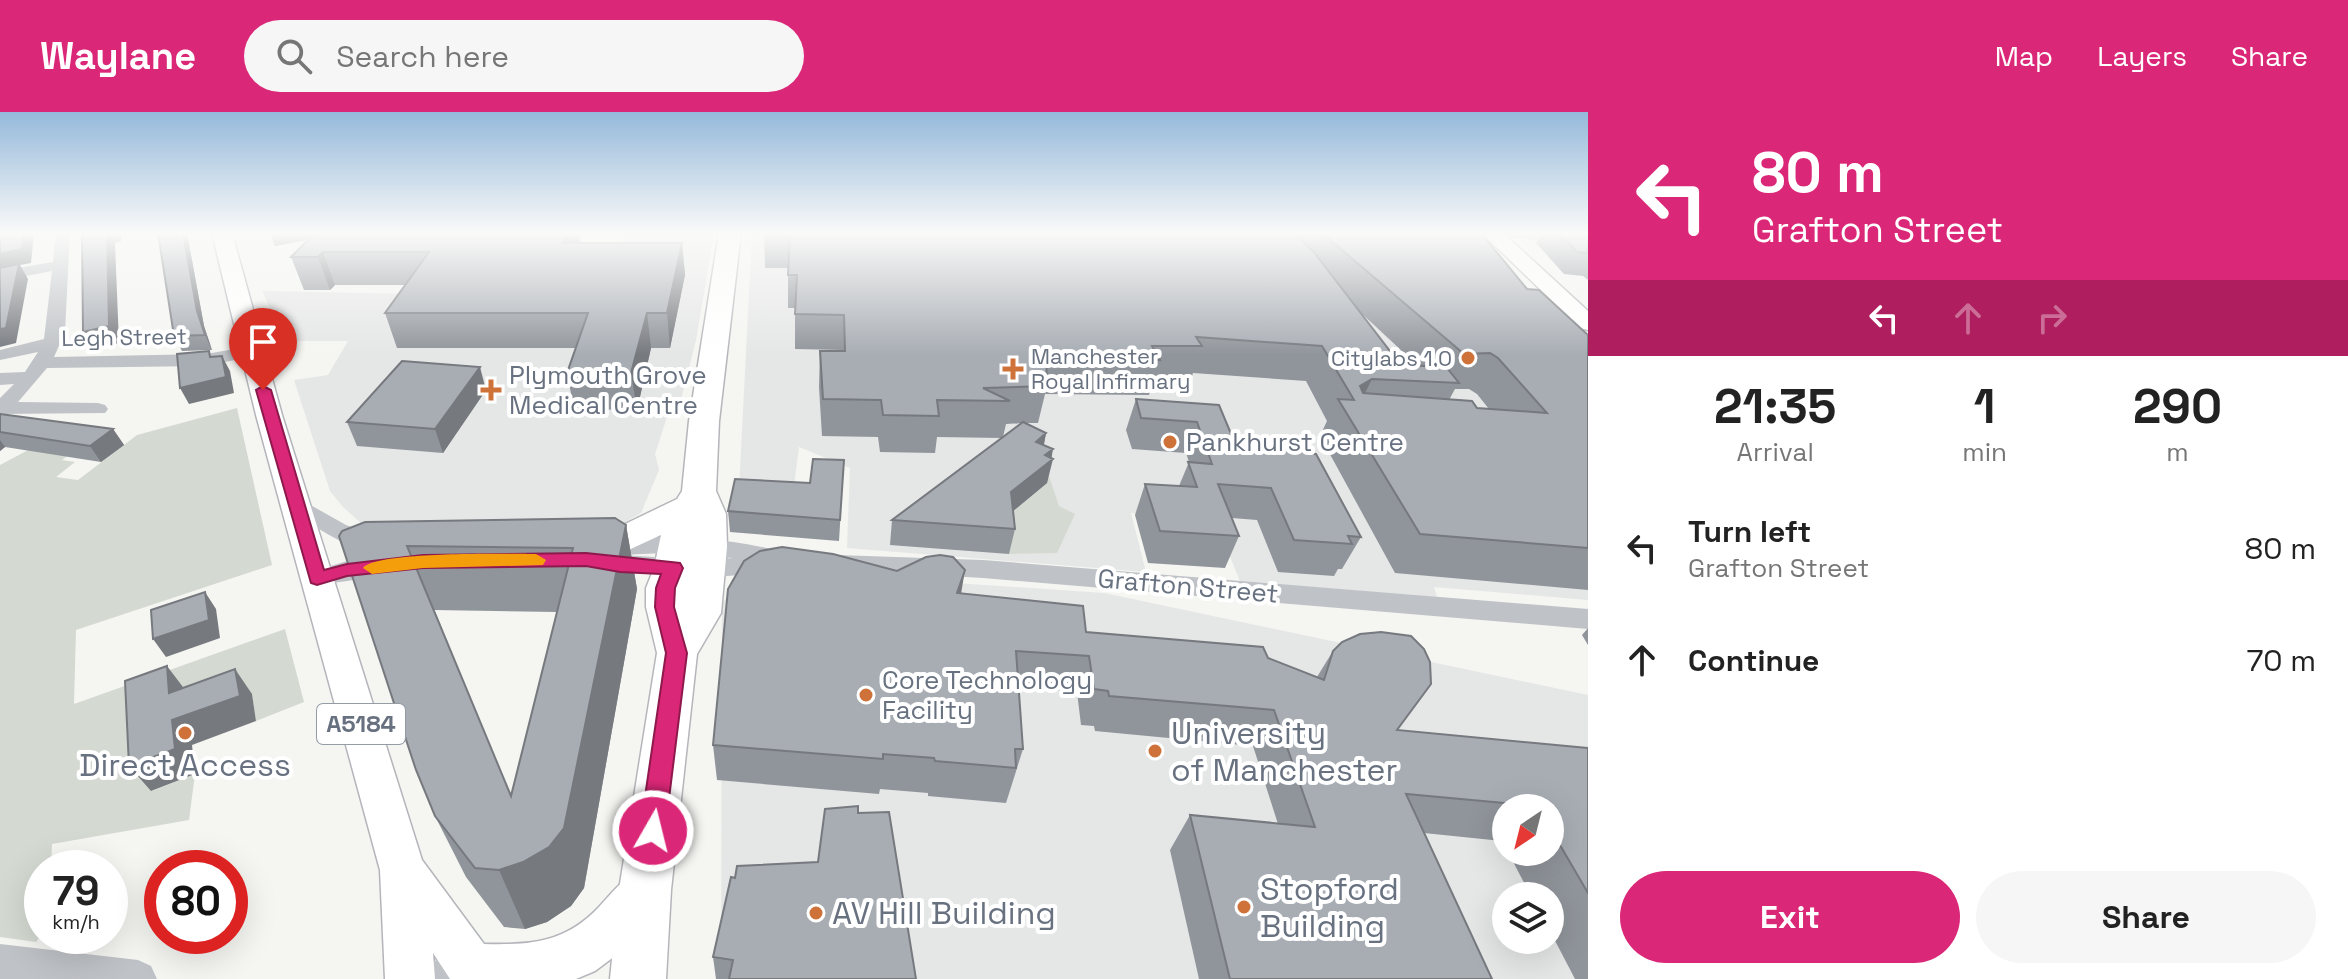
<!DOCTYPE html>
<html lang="en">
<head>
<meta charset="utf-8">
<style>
  body { margin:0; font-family:"Space Grotesk",sans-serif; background:#f6f6f6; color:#222; height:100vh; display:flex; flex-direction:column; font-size:30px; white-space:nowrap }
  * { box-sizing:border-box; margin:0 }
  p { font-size:26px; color:#767676 }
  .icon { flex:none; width:44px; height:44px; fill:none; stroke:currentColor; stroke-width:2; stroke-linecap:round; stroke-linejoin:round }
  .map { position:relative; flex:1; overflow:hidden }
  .panel { display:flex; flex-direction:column; background:#fff; width:760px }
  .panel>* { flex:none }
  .banner { background:#db2777; color:#fff; overflow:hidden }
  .needle { width:52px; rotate:215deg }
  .tools { position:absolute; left:1492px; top:682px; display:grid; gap:16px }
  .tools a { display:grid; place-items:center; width:72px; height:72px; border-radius:50%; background:#fff; box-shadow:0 8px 32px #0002; font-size:40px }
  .speed { position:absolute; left:24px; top:738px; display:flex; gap:16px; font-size:40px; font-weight:700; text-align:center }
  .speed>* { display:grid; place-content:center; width:104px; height:104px; border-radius:50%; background:#fff; box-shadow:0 8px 32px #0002; line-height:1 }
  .speed small { font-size:20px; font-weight:400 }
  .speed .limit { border:12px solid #d22; background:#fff; color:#111 }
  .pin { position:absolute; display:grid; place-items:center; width:68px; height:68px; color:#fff; margin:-82px -34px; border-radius:50% 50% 50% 0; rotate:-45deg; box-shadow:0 0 8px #0007 }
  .pin .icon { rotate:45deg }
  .me { position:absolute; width:88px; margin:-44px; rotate:8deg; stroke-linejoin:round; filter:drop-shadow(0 0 6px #0008) }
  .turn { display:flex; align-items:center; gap:28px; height:168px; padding:0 32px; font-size:36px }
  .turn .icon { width:104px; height:104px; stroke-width:2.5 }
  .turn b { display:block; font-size:56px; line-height:68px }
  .lanes { display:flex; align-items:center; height:76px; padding:0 32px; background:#0003; justify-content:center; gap:40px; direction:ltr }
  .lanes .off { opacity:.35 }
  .eta { display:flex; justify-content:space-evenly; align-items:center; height:136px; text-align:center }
  .eta b { font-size:48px; font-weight:700; line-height:56px }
  .primary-button { display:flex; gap:16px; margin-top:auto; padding:16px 32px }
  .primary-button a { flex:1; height:92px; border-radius:48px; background:#db2777; color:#fff; font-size:32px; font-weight:700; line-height:92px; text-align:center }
  .primary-button a+a { background:#f6f6f6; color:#222 }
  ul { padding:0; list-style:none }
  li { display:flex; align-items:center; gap:24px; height:112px; padding:0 32px }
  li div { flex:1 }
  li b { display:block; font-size:30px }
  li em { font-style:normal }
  header { display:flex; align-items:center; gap:48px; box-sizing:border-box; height:112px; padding:0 40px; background:#db2777; color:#fff }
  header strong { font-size:38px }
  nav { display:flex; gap:44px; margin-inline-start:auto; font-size:28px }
  .search { width:560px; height:72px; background:#f6f6f6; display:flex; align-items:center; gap:20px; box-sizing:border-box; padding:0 28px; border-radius:44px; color:#767676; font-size:30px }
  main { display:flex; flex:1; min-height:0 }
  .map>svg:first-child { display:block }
</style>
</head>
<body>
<header>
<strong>Waylane</strong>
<div class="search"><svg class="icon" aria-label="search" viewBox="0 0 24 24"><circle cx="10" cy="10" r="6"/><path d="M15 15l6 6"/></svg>Search here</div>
<nav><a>Map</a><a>Layers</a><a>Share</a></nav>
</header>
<main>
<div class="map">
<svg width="1588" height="867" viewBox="0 0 1588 867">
  <rect width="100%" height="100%" fill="#f5f5f2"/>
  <path fill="#e5e6e6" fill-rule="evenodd" d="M625,121H714L696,228L681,288L667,305L655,342L659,358L641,401L606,421L362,412L343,395L330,379L294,268L328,263L348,229H289L283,225L262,179L418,182L613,152Z
    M752,121H1461L1588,337V488L1434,475L1437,485L1240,469L1215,408L1131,401L1146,460L847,436L850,356L799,335L793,381L739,378Z
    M758,463L850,464L1104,481L1588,583V867H721L722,490ZM1506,696H1550V740H1506ZM1506,784H1550V828H1506Z"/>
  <path fill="#d4dad2" d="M237,296L272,453L76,518L74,592L285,517L304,590L256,609L252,583L188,606L152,679L195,662L189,708L52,732L51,756H42V822L36,830L0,825V353L32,336L70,342L62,348L75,350L56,365L78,368L137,323Z
    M1048,361L1059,394L1075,402L1057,441L1009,442L1006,405L1046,372Z"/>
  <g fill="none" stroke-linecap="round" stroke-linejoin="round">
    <g stroke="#b3b5ba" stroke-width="3">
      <path id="major" d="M212,121H232L282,303L422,748L484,832C531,833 564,831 598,796C613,780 624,764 645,756L661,762L668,778L661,794L623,838L595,859L576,867H450L433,841L435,867H385L380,758L256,303Z
        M1482,121H1503L1588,199V218L1580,216Z"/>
    </g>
    <g stroke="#b4b6ba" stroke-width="3">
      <path id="highway" d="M719,121H741L719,309L716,379L726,402L727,435L721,501L697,542L671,778L666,867H610L619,778L657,541L646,495V476L654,456L661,423L607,448L594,445L589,436L594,427L677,387L682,379L689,309Z"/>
    </g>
    <path fill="#bfc2c6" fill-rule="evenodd" d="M56,121H70L65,220L54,245L206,242L252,234L261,239L258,243L206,254L47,256L18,290L98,291L105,293L108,297L105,301L0,302V286L14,272L0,273V261L25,260L38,240L0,248V238L44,227L52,159L0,169V159L53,150Z
      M1500,121L1588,125V133L1507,125Z
      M298,386L346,413L380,425L384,431L380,437C354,444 312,412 290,398L287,393L290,388Z
      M641,425C688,425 736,427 782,440L784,452L781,458L772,460L705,466L601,458L592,456L589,450L595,443L592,438L595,432ZM664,441L733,446L705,448L620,443Z
      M837,443L983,448L1588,497V517L983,466L828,457L825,451L828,445Z
      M381,447L390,449L393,455L390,461C379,464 315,475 308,473L304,467L308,461L347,449Z
      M0,832L138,848L151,854L157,867H0Z
      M471,838L484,843L489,856L485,867H412L418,854Z"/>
    <use href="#major" fill="#fff" fill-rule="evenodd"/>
    <use href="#highway" fill="#fff" fill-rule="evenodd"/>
  </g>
  <path fill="#90959b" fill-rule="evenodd" d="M158,121H187L204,214L212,238L182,239L174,224Z
    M270,121H310L312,125L580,131H682L685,163L670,236H651L637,298L574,297L567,261L576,236H397L385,201L405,173H335L330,178H304L291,145L309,127L275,134Z
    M764,121H1481L1527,177L1588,223V478L1395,461L1320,324L1327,309L1306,269L1193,261L1190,270L1153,269L1149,283L1045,282L1038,311H1026L1046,321L1044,333L1051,346L1047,371L1013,399L1015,417L1009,442L890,433L892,408L1002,326L937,325L935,341L880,340L878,325L822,324L819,275L820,239H842V238L795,237V196H788V156H765ZM1360,200L1417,253L1400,252ZM1455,277H1469L1477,282L1489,297L1477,296L1449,288ZM1022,311L1003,325L1006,312Z
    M1541,121H1588V168L1583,164L1564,162L1536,131Z
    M486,278L443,341L357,334L347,310Z
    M1136,287L1219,293L1234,329L1305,341L1361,425L1342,457H1338L1334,464L1278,460L1257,408L1232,406L1239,424L1225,456L1148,451L1135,403L1145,372L1179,374L1189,350L1186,341L1132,337L1126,318Z
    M0,302L113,317L124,333L101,350L5,335L0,339Z
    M844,348L839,429L730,420L728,399L810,371Z
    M626,413L637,477L584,776L571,794L547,810L525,817L504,815L466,765L435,704L342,419ZM434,498L557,500L511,684Z
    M897,459L961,482L1086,520L1268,546L1317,565L1333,539L1397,618L1588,636V867H1575L1550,819V784H1531L1508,740H1550V696H1506V736L1502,729L1424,721L1492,867H1199L1170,738L1190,703L1278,712L1253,634L1095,619L1094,614L1081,613L1077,580L1019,576L1023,637L1006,691L928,684V681L880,677L879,682L717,668L713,633Z
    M1588,516V533L1582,523Z
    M858,701L916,867H716L713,845L818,750Z"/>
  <path fill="#76797e" d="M24,121H34L31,151L20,153L28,167L16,231L0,235V142Z
    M107,121H121V129L115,131L119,231L93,237L83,220Z
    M183,121H187L204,214L212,238L205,223L197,199Z
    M270,121H310L312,127L275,134Z
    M567,121H579L581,134L562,131Z
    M682,131L685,163L670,236L667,201Z
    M323,140L335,173L330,178L318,145Z
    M647,201L651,236L637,298L631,261Z
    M222,244L230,259L234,281L189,292L180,276Z
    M480,255L486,278L443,341L435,317Z
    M1372,267L1354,303L1360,274Z
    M113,317L124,333L101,350L90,334Z
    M1046,321L1041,346L1036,330Z
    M0,328L5,335L0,339Z
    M1053,337L1051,349L1053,347L1047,371L1006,405L1011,380L1045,343Z
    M626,413L637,477L584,776L571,794L547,810L525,817L499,758Z
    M965,458L959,494L957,481Z
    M205,480L216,497L220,526L166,545L153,527Z
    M167,554L186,579L235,557L252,582L256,609L192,633L195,662L151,679L129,654L169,581Z"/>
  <path fill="#a8adb4" stroke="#76797e" stroke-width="2" fill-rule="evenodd" d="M0,121H24L22,137L0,142Z
    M82,121H107L109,214L83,220Z
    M158,121H183L197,199L205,223L174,224Z
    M315,121H567L562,131H682L667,201H647L631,261H567L588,201H385L429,140H323L318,145H291Z
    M764,121H1293L1313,139L1400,252L1447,256L1459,271L1372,267L1360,274L1363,281L1472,289L1477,296L1547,301L1498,246L1490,241L1464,242L1322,121H1481L1527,177L1539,178L1588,223V436L1420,422L1338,287L1354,288L1322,234L1196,225L1202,234H1152L1160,248L1047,246L1046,274L983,276L1010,289L937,288L939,304L883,303L881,288L823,287L820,239H845L844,203L795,202L797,163H788L790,124H764Z
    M1559,121H1588V141L1577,140Z
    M19,152L6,216L0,217V156Z
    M209,239L210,245L222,244L226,265L180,276L177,242Z
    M402,249L480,255L435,317L347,310Z
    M1136,287L1219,293L1234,329L1301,333L1305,341L1316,342L1361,425L1348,424L1352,432L1294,428L1271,376L1218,372L1239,424L1160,419L1145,372L1197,375L1188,350L1212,352L1197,310L1141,306Z
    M0,302L113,317L90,334L0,320Z
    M1023,310L1046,321L1036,330L1053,337L1045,343L1053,347L1011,380L1015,417L892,408Z
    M813,347L844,348L840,408L728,399L735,367L810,371Z
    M615,406L626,413L564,716L549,735L523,750L499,758L475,756L435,704L416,658L339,424L342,419L365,410ZM407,434L573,436L511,684Z
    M782,435L833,442L897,459L926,445L940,443L953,445L965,458L957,481L1083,494L1086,520L1263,535L1268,546L1324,568L1333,539L1342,530L1360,522L1381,520L1411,524L1424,537L1430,550L1431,572L1397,618L1588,636V781L1550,716V696H1539L1538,694L1406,682L1492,867H1230L1190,703L1315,715L1274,598L1109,584L1108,579L1094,577L1089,544L1016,539L1023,637H1015L1016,656L935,649L934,646L883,642V647L713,633L728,477L744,449L760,439Z
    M205,480L209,508L153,527L151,498Z
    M167,554L169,581L235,557L240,584L172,608L175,637L129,654L125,569Z
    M858,694V701L889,700L916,867H729L733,848L713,845L731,765L735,766L737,754L818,750L825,697Z"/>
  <linearGradient id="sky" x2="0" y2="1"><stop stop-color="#95b9da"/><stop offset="0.5" stop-color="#fafaf9"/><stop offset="1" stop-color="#fafaf9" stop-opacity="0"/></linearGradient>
  <rect width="1588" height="243" fill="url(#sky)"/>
  <path fill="#db2777" stroke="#8e194d" stroke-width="2" d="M263,274L271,278L324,458L347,452L423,443L586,441L680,451L683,456L675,476L674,495L687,541L665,719L662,727L653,730L644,727L640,719L666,541L655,495L656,476L661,462L620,460L586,454L423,456L347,464L317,473L311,471L256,278Z"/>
  <path fill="#f59e0b" d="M536,442L546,448L543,453L423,456L372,462L363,456C376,439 509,442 536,442Z"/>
  <g fill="#ce7239" stroke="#fff" stroke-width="3">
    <circle cx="1468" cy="246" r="8"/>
    <path d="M1009 245h8v8h8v8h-8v8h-8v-8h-8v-8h8z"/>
    <path d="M487 266h8v8h8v8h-8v8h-8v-8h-8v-8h8z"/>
    <circle cx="1170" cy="330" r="8"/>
    <circle cx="866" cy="583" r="8"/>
    <circle cx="185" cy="621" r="8"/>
    <circle cx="1155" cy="639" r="8"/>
    <circle cx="1244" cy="795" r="8"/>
    <circle cx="816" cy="801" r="8"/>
  </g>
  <g text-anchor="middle" stroke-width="8" stroke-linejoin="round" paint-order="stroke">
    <g font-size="22" fill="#687180" stroke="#fff">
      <text transform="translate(124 225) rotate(-1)" y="8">Legh Street</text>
    </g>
    <g font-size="22" fill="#687180" stroke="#fff" text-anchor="start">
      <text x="1031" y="252">Manchester<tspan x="1031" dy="25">Royal Infirmary</tspan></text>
      <text x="1452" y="254" text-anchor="end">Citylabs 1.0</text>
    </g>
    <rect fill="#fff" stroke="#959ca6" stroke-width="2" x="317" y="592" width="88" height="40" rx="6"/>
    <g font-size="24" font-weight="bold" fill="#687180">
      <text x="361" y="620">A5184</text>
    </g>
    <g font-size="26" fill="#687180" stroke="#fff" text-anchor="start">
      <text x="509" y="272">Plymouth Grove<tspan x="509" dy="30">Medical Centre</tspan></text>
      <text x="1186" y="339">Pankhurst Centre</text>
      <text x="882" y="577">Core Technology<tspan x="882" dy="30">Facility</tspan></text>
    </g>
    <g font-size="26" fill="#687180" stroke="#fff">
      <text transform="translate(1188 474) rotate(5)" y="9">Grafton Street</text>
    </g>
    <g font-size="32" fill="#687180" stroke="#fff" text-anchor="start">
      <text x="1171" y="632">University<tspan x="1171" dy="37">of Manchester</tspan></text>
      <text x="185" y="664" text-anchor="middle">Direct Access</text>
      <text x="1260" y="788">Stopford<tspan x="1260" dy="37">Building</tspan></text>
      <text x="832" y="812">AV Hill Building</text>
    </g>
  </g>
</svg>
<div class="tools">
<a><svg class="needle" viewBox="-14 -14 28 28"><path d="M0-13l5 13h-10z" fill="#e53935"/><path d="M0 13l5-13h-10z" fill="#767676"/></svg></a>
<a><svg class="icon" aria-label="layers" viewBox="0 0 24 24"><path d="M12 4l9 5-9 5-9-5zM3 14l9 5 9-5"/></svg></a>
</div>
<div class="speed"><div>79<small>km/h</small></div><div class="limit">80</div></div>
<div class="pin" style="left:263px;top:278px;background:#d93025"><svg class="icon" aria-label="arrive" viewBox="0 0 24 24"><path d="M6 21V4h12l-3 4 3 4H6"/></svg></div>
<svg class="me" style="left:653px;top:719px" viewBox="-20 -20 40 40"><circle r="17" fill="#db2777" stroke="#fff" stroke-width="3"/><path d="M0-11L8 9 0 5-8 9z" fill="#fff"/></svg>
</div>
<section class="panel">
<div class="banner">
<div class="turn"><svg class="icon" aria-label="left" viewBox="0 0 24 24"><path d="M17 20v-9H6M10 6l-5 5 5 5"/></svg><div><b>80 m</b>Grafton Street</div></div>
<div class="lanes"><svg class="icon" aria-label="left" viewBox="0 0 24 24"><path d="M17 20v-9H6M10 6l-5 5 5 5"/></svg><svg class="icon off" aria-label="ahead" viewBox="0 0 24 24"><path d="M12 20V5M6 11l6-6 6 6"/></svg><svg class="icon off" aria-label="right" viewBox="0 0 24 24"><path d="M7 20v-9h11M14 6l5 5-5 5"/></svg></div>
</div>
<div class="eta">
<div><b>21:35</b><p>Arrival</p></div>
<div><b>1</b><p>min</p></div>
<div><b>290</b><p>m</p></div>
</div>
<ul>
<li><svg class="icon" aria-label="left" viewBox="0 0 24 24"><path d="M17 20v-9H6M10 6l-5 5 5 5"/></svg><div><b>Turn left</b><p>Grafton Street</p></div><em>80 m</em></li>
<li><svg class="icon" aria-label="ahead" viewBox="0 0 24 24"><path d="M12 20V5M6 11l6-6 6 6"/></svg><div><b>Continue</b></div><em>70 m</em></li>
</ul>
<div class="primary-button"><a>Exit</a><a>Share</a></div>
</section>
</main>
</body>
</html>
